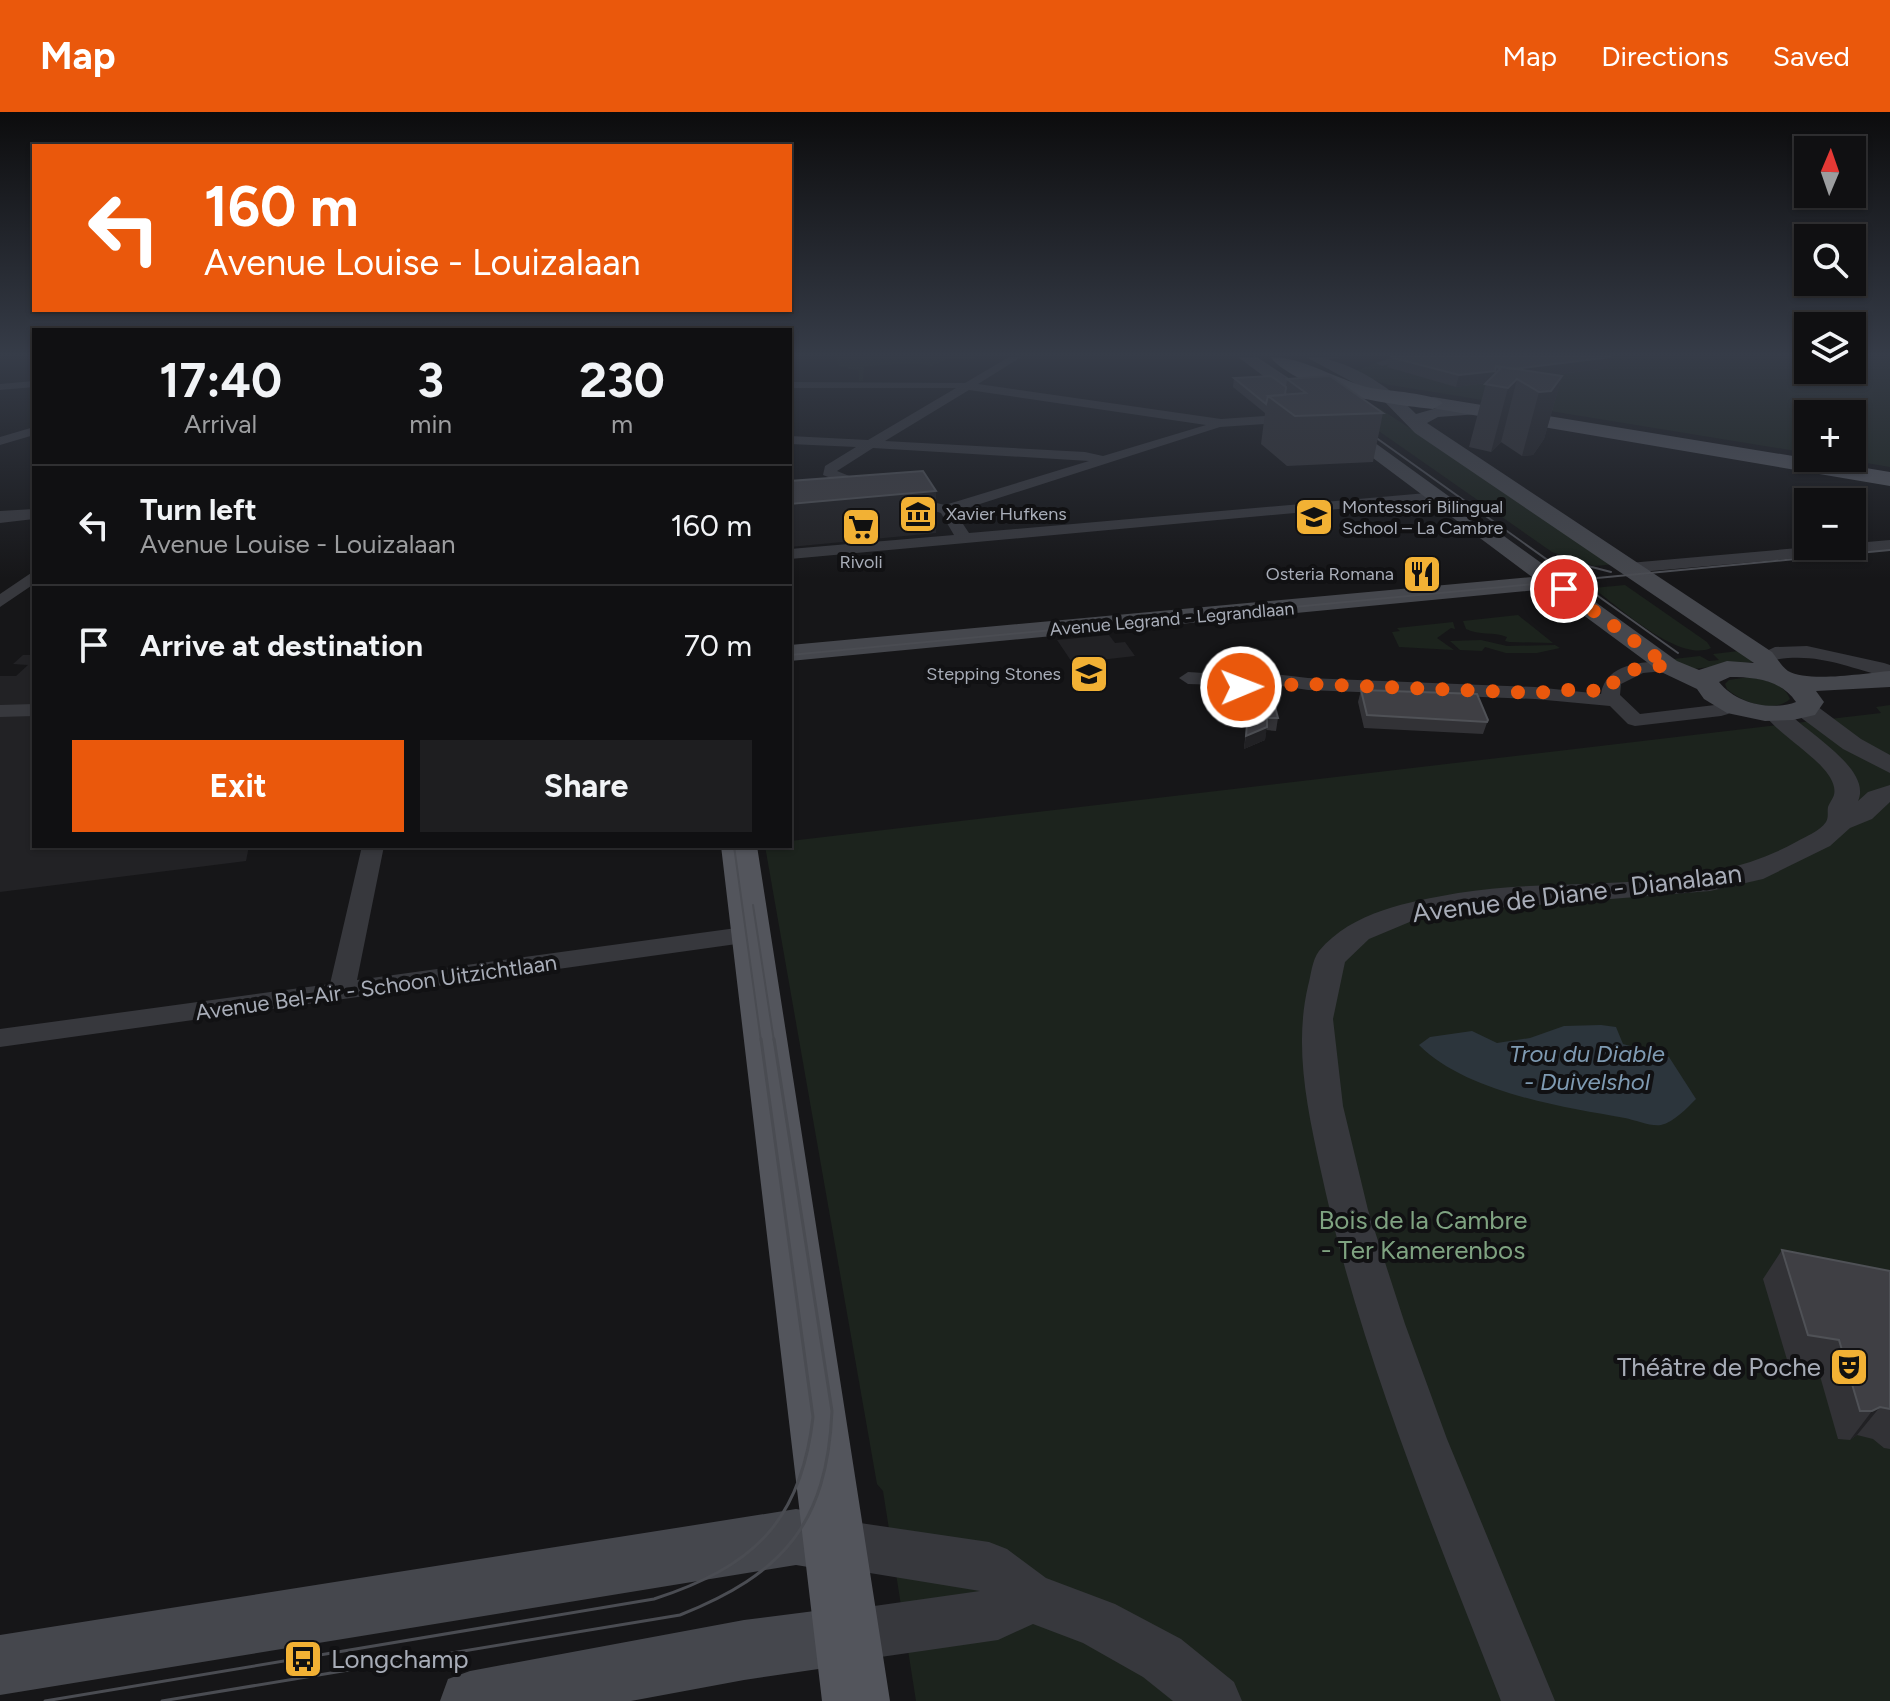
<!DOCTYPE html>
<html lang="en">
<head>
<meta charset="utf-8">
<style>
  body { margin:0; font-family:Figtree,sans-serif; background:#1e1e20; color:#f1f3f6; height:100vh; display:flex; flex-direction:column; font-size:30px; white-space:nowrap }
  * { box-sizing:border-box; margin:0 }
  p { font-size:26px; color:#9c9d9f }
  .icon { flex:none; width:44px; height:44px; fill:none; stroke:currentColor; stroke-width:2; stroke-linecap:round; stroke-linejoin:round }
  .map { position:relative; flex:1; overflow:hidden }
  .sheet { position:absolute; left:32px; top:216px; width:760px; height:520px; display:flex; flex-direction:column; background:#101012; border-radius:0px; box-shadow:0 2px 6px #0004,0 0 0 2px #303032 }
  .sheet>* { flex:none }
  .top-card { position:absolute; left:32px; top:32px; width:760px; height:168px; border-radius:0px; box-shadow:0 2px 6px #0004,0 0 0 2px #303032; background:#ea580c; color:#fff; overflow:hidden }
  .needle { width:52px; rotate:2deg }
  .controls { position:absolute; left:1794px; top:24px; display:grid; gap:16px }
  .controls a { display:grid; place-items:center; width:72px; height:72px; border-radius:0px; background:#101012; box-shadow:0 2px 6px #0004,0 0 0 2px #303032; font-size:40px }
  .pin { position:absolute; display:grid; place-items:center; width:68px; height:68px; color:#fff; margin:-34px; border:4px solid #fff; border-radius:50%; box-shadow:0 2px 8px #0007 }
  .me { position:absolute; width:88px; margin:-44px; rotate:89deg; stroke-linejoin:round; filter:drop-shadow(0 0 6px #0008) }
  .turn { display:flex; align-items:center; gap:28px; height:168px; padding:0 40px; font-size:36px }
  .turn .icon { width:104px; height:104px; stroke-width:2.5 }
  .turn b { display:block; font-size:56px; line-height:68px }
  .eta { display:flex; justify-content:space-evenly; align-items:center; height:136px; text-align:center }
  .eta b { font-size:48px; font-weight:700; line-height:56px }
  .primary-button { display:flex; gap:16px; margin-top:auto; padding:16px 40px }
  .primary-button a { flex:1; height:92px; border-radius:0px; background:#ea580c; color:#fff; font-size:32px; font-weight:700; line-height:92px; text-align:center }
  .primary-button a+a { background:#1e1e20; color:#f1f3f6 }
  ul { padding:0; list-style:none }
  li { display:flex; align-items:center; gap:24px; height:120px; padding:0 40px; border-top:2px solid #303032 }
  li div { flex:1 }
  li b { display:block; font-size:30px }
  li em { font-style:normal }
  header { display:flex; align-items:center; gap:48px; box-sizing:border-box; height:112px; padding:0 40px; background:#ea580c; color:#fff }
  header strong { font-size:38px }
  nav { display:flex; gap:44px; margin-inline-start:auto; font-size:28px }
  .map>svg:first-child { display:block }
</style>
</head>
<body>
<header>
<strong>Map</strong>
<nav><a>Map</a><a>Directions</a><a>Saved</a></nav>
</header>
<div class="map">
<svg width="1890" height="1589" viewBox="0 0 1890 1589">
  <rect width="100%" height="100%" fill="#161618"/>
  <path fill="#222225" d="M1109,523L1115,531L1125,530L1135,544L1091,549L1108,575L1090,577L1057,528Z
    M23,543H34V734H249L246,749L0,780V564H16L28,553L13,552Z"/>
  <path fill="#1c231d" d="M836,245H975L970,248L950,246L932,254L916,252L864,254L863,269H859V259L839,254Z
    M1419,245H1808V258H1852V245H1890V355L1837,346H1852V302H1808V341L1390,273L1365,266L1356,259L1377,250L1386,253Z
    M1369,294L1379,296L1617,452L1594,454L1552,440L1373,315Z
    M1625,473L1707,530L1711,536C1679,551 1619,495 1593,476Z
    M1518,503L1553,531L1509,530L1505,529L1507,525C1493,519 1479,524 1466,517L1463,509Z
    M1453,510L1455,517L1451,516L1437,526L1454,538L1399,535L1392,520L1400,519L1397,516Z
    M1481,528L1507,534L1555,533L1560,536L1537,541H1506L1485,535L1482,539L1460,538L1450,529Z
    M1747,538L1753,550L1693,557L1665,548L1700,544L1709,549L1719,548L1713,542Z
    M1749,565C1764,568 1784,571 1790,587C1774,602 1741,590 1727,577L1725,572L1729,568Z
    M1890,593V1589H916L883,1379L877,1372L765,734H790V729L1881,601L1876,595Z"/>
  <path fill="#2c353c" d="M1601,913L1616,915L1623,932L1669,945L1696,987C1687,996 1674,1010 1661,1013C1652,1015 1635,1008 1625,1006C1561,995 1466,980 1419,933L1430,925L1472,919L1497,931L1530,926L1564,914Z"/>
  <g fill="none" stroke-linecap="round" stroke-linejoin="round">
    <path fill="#37383d" fill-rule="evenodd" d="M1009,245H1021L978,272L1221,307L1296,302L1302,306L1296,310L1220,315L955,400L969,421L1438,380L1445,384L1438,388L790,447V437L954,423L941,401L900,388L907,384L945,393L1089,349L873,336L837,359L869,372V378L864,379L823,363L825,354L856,335L790,332V324L868,328L956,276H790V270L965,271ZM969,278L1206,313L1103,344L1085,340L885,329Z
      M1313,245H1340L1317,250L1313,249Z
      M1394,245H1412L1382,254L1376,251Z
      M34,269V275L0,278V272Z
      M34,315V323L0,333V325Z
      M1890,428V438L1629,461L1621,456L1629,451Z
      M34,459V472L0,495V482Z
      M1807,534L1884,551L1890,553V566C1842,554 1814,538 1763,550L1754,545L1775,535Z
      M1668,549L1677,554L1674,558L1643,561L1621,572L1620,583L1640,602L1715,593L1729,585L1739,591L1728,602L1721,604L1635,614L1628,612L1610,594L1535,587L1308,578L1262,571L1260,576L1246,581L1224,577L1222,573L1188,572L1179,566L1188,560L1220,562L1234,557L1308,566L1535,575L1601,582C1606,551 1642,550 1668,549Z
      M34,592V604L0,605V593Z
      M362,734H384L357,868L751,814L760,816L763,822L760,828L751,830L0,935V917L330,872Z"/>
    <path fill="#37383d" fill-rule="evenodd" d="M34,397V407L0,411V399Z
      M1805,590L1814,592L1861,627L1890,643V661L1843,637L1796,602L1793,597L1796,592Z
      M1776,595L1785,597C1803,619 1873,656 1858,689L1868,680L1890,673V690L1872,707L1850,716L1830,734L1763,767L1710,779L1460,799L1412,809L1369,827L1345,850L1333,907L1343,994L1368,1098L1405,1212L1447,1327L1555,1589H1501C1433,1415 1359,1238 1320,1055C1307,995 1294,934 1308,874C1311,863 1312,848 1319,839C1353,799 1408,790 1458,781C1569,763 1695,786 1796,730C1805,725 1820,719 1826,710C1829,704 1827,701 1828,695C1831,687 1836,685 1834,675C1829,650 1780,625 1764,602L1767,597Z
      M833,1407L989,1430L1007,1437L1046,1466L1115,1492L1181,1527L1234,1570L1242,1589H1173L1143,1565L1083,1531L1033,1512L998,1528L846,1550L828,1542L820,1524L828,1506L846,1498L980,1479L833,1455L816,1448L809,1431L816,1414Z"/>
    <path fill="#45474d" fill-rule="evenodd" d="M1238,245H1256L1677,549L1699,558L1727,549L1754,551L1415,321L1380,285L1306,245C1347,245 1389,274 1416,302L1444,294H1479L1482,298L1479,302L1438,305L1427,311L1772,540C1777,546 1782,555 1788,559C1809,571 1865,561 1890,559V575L1816,579L1824,590L1815,603L1793,608L1765,609L1727,601L1704,587L1697,577L1659,559L1548,477L790,549V533L1532,465ZM1730,565C1755,565 1781,568 1796,590C1772,599 1736,592 1719,570Z
      M796,1397L833,1403L853,1411L861,1431L853,1451L833,1459L796,1453L0,1583V1523Z
      M846,1495L867,1503L875,1524L867,1545L846,1553L744,1568L631,1589H440L448,1567L470,1559L744,1508Z"/>
    <path fill="#53555c" fill-rule="evenodd" d="M1433,285L1890,360V374L1426,295L1423,291L1426,287Z
      M721,734H757L890,1589H822Z"/>
    <path fill="#5b5e65" fill-rule="evenodd" d="M1270,245C1301,244 1337,268 1371,276C1387,279 1434,281 1443,291L1433,297C1388,292 1301,281 1270,245Z"/>
    <path stroke="#4a4c52" stroke-width="2" d="M1255,245L1305,278
      M1361,315L1678,541
      M1553,445L1611,460
      M790,543L1890,438
      M734,734L761,929
      M753,793L774,929"/>
    <path stroke="#4a4c52" stroke-width="3" d="M45,1589L654,1487C752,1455 801,1411 813,1305L761,927
      M162,1589L680,1503C783,1462 827,1412 832,1299L774,927"/>
  </g>
  <path fill="#323236" d="M1390,245L1608,256L1553,263L1562,264L1544,327L1533,343L1522,344L1501,330L1491,340L1469,335L1486,271L1456,275L1387,255Z
    M1234,266L1286,275L1287,267L1383,301L1373,350L1287,354L1261,332L1265,301L1233,275Z
    M1250,577L1278,606L1276,619L1266,618L1265,628L1244,637Z
    M1361,578L1488,608L1483,622L1364,616L1358,590Z
    M1782,1138L1890,1159V1337L1884,1336L1873,1327L1857,1323L1850,1328L1838,1327L1818,1257L1788,1251L1763,1167Z"/>
  <path fill="#212124" d="M1611,245L1608,256L1517,267L1501,330L1491,340L1508,276L1500,258Z
    M1495,259L1492,270L1456,275L1459,263Z
    M1562,264L1544,327L1533,343L1522,344L1539,280Z
    M936,379V421L790,435V392Z
    M1267,615L1265,628L1244,637L1246,624Z
    M1880,1295L1857,1323L1850,1328L1872,1299Z"/>
  <path fill="#3f3f44" stroke="#4f5156" stroke-width="2" d="M1390,245H1611L1513,257L1496,254L1495,259L1459,263Z
    M1496,254L1562,264L1551,279L1539,280L1517,267L1508,276L1485,272L1500,257Z
    M1271,264L1286,275L1285,283L1268,284L1266,292L1234,266Z
    M1330,264L1383,301L1295,304L1268,284L1306,281L1287,267Z
    M923,359L936,379L790,392V369Z
    M1269,572L1278,606H1267V615L1246,624L1250,577H1258Z
    M1361,578L1477,582L1488,608L1487,610L1367,603Z
    M1782,1138L1890,1159V1297L1880,1295L1872,1299H1860L1839,1228L1808,1223Z"/>
  <linearGradient id="sky" x2="0" y2="1"><stop stop-color="#0c0c0d"/><stop offset="0.52" stop-color="#363c48"/><stop offset="1" stop-color="#363c48" stop-opacity="0"/></linearGradient>
  <rect width="1890" height="467" fill="url(#sky)"/>
  <g fill="none" stroke-linecap="round" stroke-linejoin="round">
    <path stroke="#ea580c" stroke-width="14" stroke-dasharray="0 25.2" d="M1241,575L1308,572L1535,581L1567,578L1609,579C1616,556 1647,554 1668,554L1564,477"/>
  </g>
  <defs>
    <g id="museum-square" transform="scale(2)"><rect x="-9" y="-9" width="18" height="18" rx="4" fill="#f2b134" stroke="#111113"/><path d="M0-6L6-3V-2H-6V-3ZM-5-1h2V3h-2ZM-1-1h2V3h-2ZM3-1h2V3H3ZM-6 4H6V6H-6Z" fill="#111"/></g>
    <g id="school-square" transform="scale(2)"><rect x="-9" y="-9" width="18" height="18" rx="4" fill="#f2b134" stroke="#111113"/><path d="M0-5L7-2L0 1L-7-2ZM-4 1L0 2.5L4 1V4Q0 6-4 4Z" fill="#111"/></g>
    <g id="supermarket-square" transform="scale(2)"><rect x="-9" y="-9" width="18" height="18" rx="4" fill="#f2b134" stroke="#111113"/><path d="M-6-5.5h2.5l.6 2H6L4.5 2H-2.5L-4.4-4H-6ZM-1.5 3.2a1.3 1.3 0 1 0 .1 0ZM3 3.2a1.3 1.3 0 1 0 .1 0Z" fill="#111"/></g>
    <g id="restaurant-square" transform="scale(2)"><rect x="-9" y="-9" width="18" height="18" rx="4" fill="#f2b134" stroke="#111113"/><path d="M-5-6h1v4h1v-4h1v4h1v-4h1v5L-1.5 .5V6h-2V.5L-5-1ZM5-6V6H3V1.5H1.5Q1.5-4 5-6Z" fill="#111"/></g>
    <g id="theatre-square" transform="scale(2)"><rect x="-9" y="-9" width="18" height="18" rx="4" fill="#f2b134" stroke="#111113"/><path d="M-5-5.5Q0-4 5-5.5V0Q5 5 0 6Q-5 5-5 0ZM-3.3-2.5H-1v1.5H-3.3ZM1-2.5H3.3v1.5H1ZM-2.8 1Q0 5.5 2.8 1Z" fill="#111"/></g>
    <g id="bus-square" transform="scale(2)"><rect x="-9" y="-9" width="18" height="18" rx="4" fill="#f2b134" stroke="#111113"/><path d="M-5-6H5V4H4V6H2V4H-2V6H-4V4H-5ZM-3.5-4V0h7V-4ZM-3.5 1.2v1.5H-2V1.2ZM2 1.2v1.5H3.5V1.2Z" fill="#111"/></g>
  </defs>
  <g fill-rule="evenodd">
    <use href="#museum-square" x="918" y="402"/>
    <use href="#school-square" x="1314" y="405"/>
    <use href="#supermarket-square" x="861" y="415"/>
    <use href="#restaurant-square" x="1422" y="462"/>
    <use href="#school-square" x="1089" y="562"/>
    <use href="#theatre-square" x="1849" y="1255"/>
    <use href="#bus-square" x="303" y="1547"/>
  </g>
  <g text-anchor="middle" stroke-width="8" stroke-linejoin="round" paint-order="stroke">
    <g font-size="18" fill="#a8adb8" stroke="#111113" text-anchor="start">
      <text x="1342" y="401">Montessori Bilingual<tspan x="1342" dy="21">School – La Cambre</tspan></text>
      <text x="946" y="408">Xavier Hufkens</text>
      <text x="861" y="456" text-anchor="middle">Rivoli</text>
      <text x="1394" y="468" text-anchor="end">Osteria Romana</text>
      <text x="1061" y="568" text-anchor="end">Stepping Stones</text>
    </g>
    <g font-size="18" fill="#a8adb8" stroke="#111113">
      <text transform="translate(1172 507) rotate(-5)" y="6">Avenue Legrand - Legrandlaan</text>
    </g>
    <g font-size="22" fill="#a8adb8" stroke="#111113">
      <text transform="translate(376 875) rotate(-8)" y="8">Avenue Bel-Air - Schoon Uitzichtlaan</text>
    </g>
    <g font-size="24" font-style="italic" fill="#7f9bb3" stroke="#111113">
      <text x="1587" y="950">Trou du Diable<tspan x="1587" dy="28">- Duivelshol</tspan></text>
    </g>
    <g font-size="26" fill="#a8adb8" stroke="#111113">
      <text transform="translate(1577 781) rotate(-7)" y="9">Avenue de Diane - Dianalaan</text>
    </g>
    <g font-size="26" fill="#7fa381" stroke="#111113">
      <text x="1423" y="1117">Bois de la Cambre<tspan x="1423" dy="30">- Ter Kamerenbos</tspan></text>
    </g>
    <g font-size="26" fill="#a8adb8" stroke="#111113" text-anchor="end">
      <text x="1821" y="1264">Théâtre de Poche</text>
      <text x="331" y="1556" text-anchor="start">Longchamp</text>
    </g>
  </g>
</svg>
<div class="controls">
<a><svg class="needle" viewBox="-14 -14 28 28"><path d="M0-13l5 13h-10z" fill="#e53935"/><path d="M0 13l5-13h-10z" fill="#9c9d9f"/></svg></a>
<a><svg class="icon" aria-label="search" viewBox="0 0 24 24"><circle cx="10" cy="10" r="6"/><path d="M15 15l6 6"/></svg></a>
<a><svg class="icon" aria-label="layers" viewBox="0 0 24 24"><path d="M12 4l9 5-9 5-9-5zM3 14l9 5 9-5"/></svg></a>
<a>+</a>
<a>−</a>
</div>
<div class="pin" style="left:1564px;top:477px;background:#d93025"><svg class="icon" aria-label="arrive" viewBox="0 0 24 24"><path d="M6 21V4h12l-3 4 3 4H6"/></svg></div>
<svg class="me" style="left:1241px;top:575px" viewBox="-20 -20 40 40"><circle r="17" fill="#ea580c" stroke="#fff" stroke-width="3"/><path d="M0-11L8 9 0 5-8 9z" fill="#fff"/></svg>
<div class="top-card">
<div class="turn"><svg class="icon" aria-label="left" viewBox="0 0 24 24"><path d="M17 20v-9H6M10 6l-5 5 5 5"/></svg><div><b>160 m</b>Avenue Louise - Louizalaan</div></div>
</div>
<section class="sheet">
<div class="eta">
<div><b>17:40</b><p>Arrival</p></div>
<div><b>3</b><p>min</p></div>
<div><b>230</b><p>m</p></div>
</div>
<ul>
<li><svg class="icon" aria-label="left" viewBox="0 0 24 24"><path d="M17 20v-9H6M10 6l-5 5 5 5"/></svg><div><b>Turn left</b><p>Avenue Louise - Louizalaan</p></div><em>160 m</em></li>
<li><svg class="icon" aria-label="arrive" viewBox="0 0 24 24"><path d="M6 21V4h12l-3 4 3 4H6"/></svg><div><b>Arrive at destination</b></div><em>70 m</em></li>
</ul>
<div class="primary-button"><a>Exit</a><a>Share</a></div>
</section>
</div>
</body>
</html>
